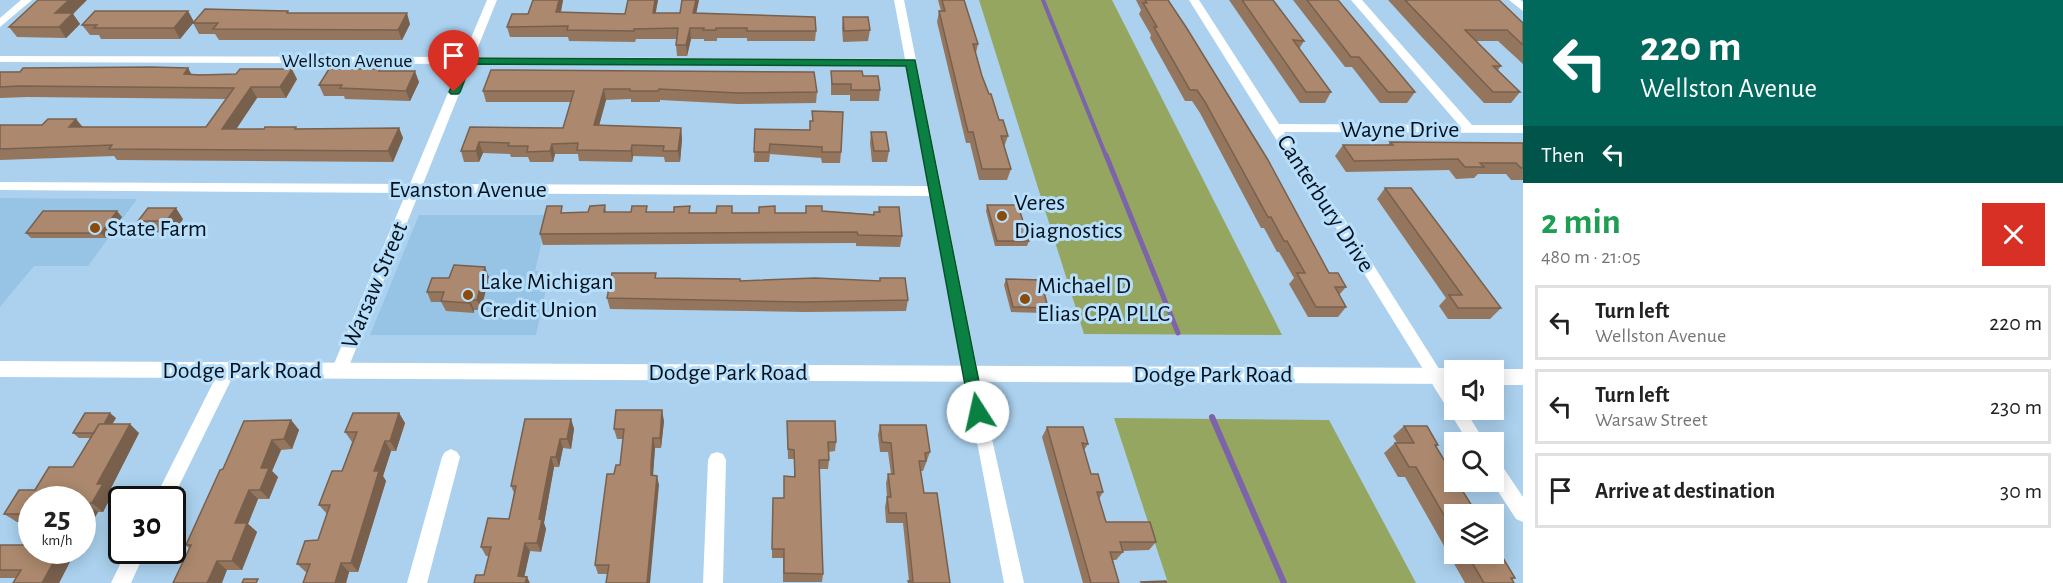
<!DOCTYPE html>
<html lang="en">
<head>
<meta charset="utf-8">
<style>
  body { margin:0; font-family:"Alegreya Sans",sans-serif; background:#f6f6f6; color:#222; height:100vh; display:flex; flex-direction:column; font-size:22px; white-space:nowrap }
  * { box-sizing:border-box; margin:0 }
  p { font-size:20px; color:#767676 }
  .icon { flex:none; width:33px; height:33px; fill:none; stroke:currentColor; stroke-width:2; stroke-linecap:round; stroke-linejoin:round }
  .map { position:relative; flex:1; overflow:hidden }
  .side { display:flex; flex-direction:column; background:#fff; width:540px }
  .side>* { flex:none }
  .banner { background:#00695c; color:#fff; overflow:hidden }
  .controls { position:absolute; left:1444px; top:360px; display:grid; gap:12px }
  .controls a { display:grid; place-items:center; width:60px; height:60px; border-radius:0px; background:#fff; box-shadow:0 3px 15px #0003; font-size:30px }
  .speed { position:absolute; left:18px; top:486px; display:flex; gap:12px; font-size:30px; font-weight:700; text-align:center }
  .speed>* { display:grid; place-content:center; width:78px; height:78px; border-radius:50%; background:#fff; box-shadow:0 3px 15px #0003; line-height:1 }
  .speed small { font-size:15px; font-weight:400 }
  .speed .limit { border:3px solid #111; border-radius:9px; background:#fff; color:#111 }
  .pin { position:absolute; display:grid; place-items:center; width:51px; height:51px; color:#fff; margin:-62px -26px; border-radius:50% 50% 50% 0; rotate:-45deg; box-shadow:0 0 6px #0007 }
  .pin .icon { rotate:45deg }
  .me { position:absolute; width:66px; margin:-33px; rotate:350deg; stroke-linejoin:round; filter:drop-shadow(0 0 4px #0008) }
  .turn { display:flex; align-items:center; gap:21px; height:126px; padding:0 18px; font-size:27px }
  .turn .icon { width:78px; height:78px; stroke-width:2.5 }
  .turn b { display:block; font-size:42px; line-height:51px }
  .then { display:flex; align-items:center; height:57px; padding:0 18px; background:#0003; gap:12px; font-size:22px }
  .round { display:grid; place-items:center; flex:none; width:63px; height:63px; border-radius:0px; background:#f6f6f6 }
  .overview { display:flex; align-items:center; justify-content:space-between; height:102px; padding:0 18px }
  h1 { font-size:36px; font-weight:700; line-height:45px; color:#1e9e55 }
  ul { padding:0; list-style:none }
  li { display:flex; align-items:center; gap:18px; height:75px; margin:0 12px 9px; padding:0 6px; border:3px solid #e0e0e0; border-radius:0px }
  li div { flex:1 }
  li b { display:block; font-size:22px }
  li em { font-style:normal }
  main { display:flex; flex:1; min-height:0 }
  .map>svg:first-child { display:block }
</style>
</head>
<body>
<main>
<div class="map">
<svg width="1523" height="583" viewBox="0 0 1523 583">
  <rect width="100%" height="100%" fill="#abd1ee"/>
  <path fill="#97c4e5" d="M0,198L137,199L88,266H34L0,307Z
    M419,215H548L535,271H550L536,335H370Z"/>
  <path fill="#94a65f" d="M979,0H1112L1282,335L1084,334Z
    M1114,418L1329,420L1416,583H1168Z"/>
  <g fill="none" stroke-linecap="round" stroke-linejoin="round">
    <path stroke="#7d63a9" stroke-width="4" d="M1043,0L1106,156"/>
    <path stroke="#7d63a9" stroke-width="5" d="M1106,155L1178,333"/>
    <path stroke="#7d63a9" stroke-width="6" d="M1212,417L1284,583"/>
    <path fill="#fff" fill-rule="evenodd" d="M21,0H32L0,27V18Z
      M487,0H497L474,57L905,59L894,0H904L986,412L1024,583H1004L930,196L419,193L347,371L345,376L339,378L333,376L331,371L406,193L0,190V182L410,184L460,64L0,62V56L463,57ZM471,64L906,65L928,186L423,184Z
      M1189,0H1199L1279,124L1459,125L1351,0H1362L1472,125H1523V133L1284,132L1319,186L1343,217L1455,394V410H1465L1485,442H1468L1333,223L1309,192Z
      M1509,0H1520L1523,2V11Z
      M228,363L234,365L236,370L172,500H154L222,365Z
      M451,449L457,452L460,457L427,583H407L442,457L445,452Z
      M717,452L723,454L726,460L723,583H703L708,460L711,454Z
      M1494,461L1500,463L1523,497V522L1516,519L1492,482H1494Z
      M127,550H146L131,583H111Z"/>
    <path fill="#fff" fill-rule="evenodd" d="M0,361L1455,368L1462,370H1455V384L0,377Z
      M1494,369H1523V385H1494V370H1489Z"/>
  </g>
  <path fill="#94765f" d="M533,0H563L561,13L625,14L628,0H658L655,13H680L699,0L696,13L816,31L815,41H747V38H717V41H704V39H691L687,56H677L676,45V39H636L635,42L569,41L568,37H510L507,27L528,14Z
    M938,0H964L978,44L976,53L982,76L999,120L1008,136L1004,147L1011,169L1007,180H979L970,143H966L937,22L939,11H941Z
    M1136,0H1168L1329,273L1346,287L1339,295L1346,307L1338,317H1308L1289,284L1294,278L1279,252H1277L1264,228H1261L1200,113L1192,101H1185L1150,38L1151,35L1139,14L1141,10Z
    M1229,0H1273L1304,41L1299,49L1331,92L1325,103H1300Z
    M1293,0H1338L1415,92L1407,103H1380L1352,67H1345Z
    M1388,0H1499L1523,23V64L1498,41H1476L1501,66L1498,70L1520,92L1511,103H1484L1419,34Z
    M188,11L194,22L289,13L410,24L402,40H219L215,34H199L193,23L180,39H101L99,35H90L82,25Z
    M73,14L80,24L66,38L17,37L9,27Z
    M843,17L870,30L868,41L843,42L842,28Z
    M188,68L191,74L297,79L286,98H257L236,129L399,128L403,138L393,162L117,160L114,156L0,160V125H42L76,119L83,127H206L226,99L28,97L0,98V72Z
    M491,70L817,92L816,103L738,104L660,100V102H631V99L606,100L599,126L681,128L682,139L680,162H665L664,157L633,156L632,162L579,161L578,154H555L553,162H530L528,157H511L510,154L483,153L479,162H464L461,151L470,127L563,128L571,102H486L483,91Z
    M381,71L419,82L410,101L345,99L344,96H324L319,85Z
    M831,71L863,76L880,90L879,101H850V95H831Z
    M812,111L841,152L840,163H822L821,158L770,154L769,162H754L755,129L810,130V121H812Z
    M871,132L889,151L887,162H872L870,143Z
    M1390,142L1523,143V180H1511L1506,174H1478L1474,178L1456,179L1449,170L1346,172L1335,156L1343,145H1388Z
    M1385,188L1501,308L1490,319H1448L1439,306L1446,298L1377,199Z
    M605,205L606,212H674L690,206V213H806V206L822,211L873,214L874,212H878L879,207L902,236L900,247L856,246V243L543,245L540,234L564,213L588,212Z
    M987,205L1029,241L1027,246H995L986,211Z
    M122,217L106,238H31L26,233Z
    M183,219L174,233L147,232L138,221Z
    M489,277L481,310H474V313L446,311L441,302H431L427,292Z
    M656,278L740,281H880V278L908,300L906,311L805,312L610,309L607,298Z
    M1006,279L1048,308L1046,313L1011,312L1004,285Z
    M399,413L405,423L396,451H391L383,476L386,481L358,572H349L346,583H303L307,573L297,564L318,540L327,514L319,505L342,471L352,442L345,432Z
    M116,418L112,424L139,433L110,490L113,493L103,512H98L82,539V500H32V522H17L4,514L73,467L91,438H79L73,433Z
    M571,419L574,429L571,449L563,448L559,467H554L544,523L546,529L541,552L530,551L524,576L484,575L489,556H486L481,547L509,519L514,493L511,486Z
    M291,420L299,430L292,449L281,450L272,471L278,477L269,499H258L248,524L257,532L242,570H227L189,548L186,545L223,469Z
    M664,421L661,448H655L653,475L659,485L608,574H598L595,565L614,474L620,465L623,439H617L614,429Z
    M787,421L836,442L835,451L828,452L829,460L828,469H819L823,574L822,582H783V558H772V539L784,498V476L794,477V459H788Z
    M880,425L930,452L923,471H921L924,493L950,583H908L909,581L903,523H886L885,507L887,497L886,483L888,474H891L888,452H880L878,435Z
    M1404,426L1438,445L1436,447L1455,514V554H1494L1515,578L1512,580L1514,583H1465L1405,477H1398L1384,453L1395,443H1397L1393,436Z
    M1047,427L1088,444L1084,450L1091,474L1103,492L1099,499L1106,522L1156,542L1149,550L1122,551L1123,552L1116,560H1113L1119,583H1083L1042,437Z
    M0,545H23L76,550L59,583H13L16,578H0Z"/>
  <path fill="#78604d" d="M69,0H87L73,14L80,24L66,38L59,27L55,13Z
    M559,0H563L558,23L556,12Z
    M655,0H658L654,23L653,13Z
    M696,0H699L694,24L693,13Z
    M188,11L194,22L180,39L174,28Z
    M407,13L410,24L402,40L398,30Z
    M690,28L691,39L687,56L686,45Z
    M188,68L194,79L184,74Z
    M292,69L297,79L286,98L280,87Z
    M415,71L419,82L410,101L406,91Z
    M251,87L257,98L229,140L222,129Z
    M604,89L606,100L596,136L594,125Z
    M76,119L84,130L69,127Z
    M399,128L403,138L393,162L388,151Z
    M681,128L682,139L680,162L678,151Z
    M479,142L483,153L479,162L476,151Z
    M552,144L555,154L553,162L550,151Z
    M632,145L633,156L632,162L631,151Z
    M176,208L183,219L174,233L166,221Z
    M117,211L122,217L106,238L101,233Z
    M485,267L489,277L481,310L477,300Z
    M470,300L474,310V313L469,303Z
    M662,410L664,421L661,448L660,438Z
    M110,413L116,418L104,438L98,433Z
    M399,413L405,423L396,451L390,441Z
    M571,419L574,429L571,449L567,439Z
    M291,420L299,430L292,449L284,439Z
    M130,424L139,433L110,490L113,493L103,512L92,503L97,484Z
    M653,438L655,448L653,475V485L651,475V465Z
    M560,439L563,448L559,467L556,457Z
    M272,440L281,450L272,471L278,477L269,499L260,490L261,468Z
    M385,441L391,451L383,476L386,481L358,572L351,563L374,471Z
    M551,457L554,467L544,523L546,529L541,552L537,543L539,519Z
    M657,476L659,485L650,583H647Z
    M249,490L258,499L248,524L257,532L242,570L232,561L235,523Z
    M86,503L98,512L82,539V510Z
    M525,543L530,551L523,583L518,576Z
    M60,550H76L59,583H42Z
    M217,561L227,570L222,583H207Z
    M341,563L349,572L346,583H335Z
    M527,577L530,583H525Z"/>
  <path fill="#ac896e" stroke="#78604d" stroke-width="1.5" d="M38,0H69L55,13H73L59,27H9Z
    M533,0H559L556,12L625,14L628,0H655L653,13H680L682,0H696L693,13L815,17L816,31H747V28H716V30H703L704,28H690L686,45H676L678,28L634,29V31L567,30L568,26L507,27L512,14H528Z
    M942,0H964L978,44H973L982,76L989,94H991L999,120H1003L1008,136H1001L1011,169H982L973,132H968L939,11H945Z
    M1145,0H1168L1186,27L1268,160L1329,273H1338L1346,287H1335L1346,307H1316L1297,273H1305L1287,241H1284L1271,217H1268L1205,102L1197,90H1190L1154,27H1157L1143,3H1147Z
    M1242,0H1273L1304,41L1293,40L1331,92H1306Z
    M1307,0H1338L1415,92H1388L1359,57H1351Z
    M1405,0H1499L1523,23V45L1507,30H1465L1501,66H1493L1520,92H1493Z
    M205,9L288,11L287,13H407L398,30L213,29L218,23H193Z
    M95,11H188L174,28H94L97,25H82Z
    M843,17H868L870,30L844,31Z
    M151,67L188,68L184,74L200,75L236,74L240,69H292L280,87H251L222,129H264L265,127H296L295,129L399,128L388,151L109,149L112,145L0,149V125H42L48,119H76L69,127H206L234,88L19,86L0,87V72H20L23,68Z
    M329,69H380L379,71H415L406,91L340,88L342,85H319Z
    M491,70L814,72L817,92L738,93L659,89L658,91H630V89H604L594,125L681,128L678,151H663L664,146L632,145L631,151L577,150L578,143L552,144L550,151L527,152L528,146H508L509,143L479,142L476,151H461L470,127L563,128L574,91H483Z
    M831,71H862L863,76H878L880,90H851V84H832Z
    M812,111L843,112L841,152H822V147L770,144L769,152H754L755,129L810,130V121H813Z
    M871,132H886L889,151H874Z
    M1390,142L1523,143V168H1521L1516,163H1480L1484,167H1465L1458,159L1354,161L1343,145H1393Z
    M1385,188H1411L1501,308H1458L1449,295H1462Z
    M605,205L604,212H631L632,206H647L646,212H674V207L690,206L689,213H716L717,206H732V213H759V207L775,206V213H806V206H822V211L874,215V212H880L879,207H899L902,236L858,235L857,232L540,234L547,206H562L561,213L588,212L590,206Z
    M987,205H1018L1029,241H997Z
    M148,208H176L166,221H138Z
    M43,211H117L101,233H26Z
    M454,265L485,267L477,300H470L469,303L441,301L444,292H427L432,278H449Z
    M612,273H656L655,278L740,279V281L815,278L880,281V278H905L908,300L805,302L607,298Z
    M1006,279L1041,280L1048,308L1013,307Z
    M616,410H662L660,438H653L651,465V475L657,476L647,583H606L609,565H595L607,474H614L616,465H620L624,429H614Z
    M85,413H110L104,424H99L94,433H73Z
    M353,413H399L390,441H385L374,471H379L351,563H341L335,583H303L310,564H297L305,541L318,540L330,505H319L332,471H342L357,432H345Z
    M525,419H571L567,439H560L556,457H551L539,519L542,520L537,543H525L518,576L527,577L525,583H474L476,575H484L491,547H481L488,518L509,519L516,486H511Z
    M291,420L284,439L272,440L261,468H269L260,490H249L235,523H247L232,561H217L207,583H173L191,545H186L220,470L223,469L244,421Z
    M787,421H835L836,442H828L829,460H819L823,574L784,573V549H772L773,498H784V476L795,477L794,450L788,449Z
    M99,424H130L97,484H103L92,503H86L82,510V500H32V514H4L19,490H35L49,467H73Z
    M880,425H926L930,452L925,453L926,461H919L924,493H937L950,583H909L908,581H913L906,513H889L887,497H891L888,474H894L891,443L882,442Z
    M1404,426H1427L1438,445H1435L1455,478V482H1457L1477,514H1455V534L1416,467H1409L1395,443H1414Z
    M1047,427H1083L1088,444L1082,443L1091,474H1098L1103,492H1097L1106,522H1150L1156,542H1120L1123,552H1110L1119,583H1091Z
    M32,531V550H60L42,583H13L21,570H0V545H23Z
    M1494,543L1515,578H1511L1514,583H1484L1467,554H1494Z
    M244,579H258L256,583H242Z
    M1166,581L1167,583H1142L1141,582Z"/>
  <path fill="#0b8043" stroke="#07532c" stroke-width="1.5" d="M467,58L915,60L985,412L983,417L978,419L972,417L970,412L906,66L471,64L460,92L458,94H451L449,92L462,61Z"/>
  <g fill="#894c0a" stroke="#b7defb" stroke-width="2">
    <circle cx="1002" cy="216" r="6"/>
    <circle cx="95" cy="228" r="6"/>
    <circle cx="468" cy="295" r="6"/>
    <circle cx="1025" cy="299" r="6"/>
  </g>
  <g text-anchor="middle" stroke-width="6" stroke-linejoin="round" paint-order="stroke">
    <g font-size="20" fill="#04111a" stroke="#b7defb">
      <text x="347" y="67">Wellston Avenue</text>
    </g>
    <g font-size="24" fill="#04111a" stroke="#b7defb">
      <text x="1400" y="137">Wayne Drive</text>
      <text x="468" y="197">Evanston Avenue</text>
      <text transform="translate(1326 203) rotate(57)" y="8">Canterbury Drive</text>
      <text transform="translate(374 285) rotate(-67)" y="8">Warsaw Street</text>
      <text x="242" y="378">Dodge Park Road</text>
      <text x="728" y="380">Dodge Park Road</text>
      <text x="1213" y="382">Dodge Park Road</text>
    </g>
    <g font-size="24" fill="#04111a" stroke="#b7defb" text-anchor="start">
      <text x="1014" y="210">Veres<tspan x="1014" dy="28">Diagnostics</tspan></text>
      <text x="107" y="236">State Farm</text>
      <text x="480" y="289">Lake Michigan<tspan x="480" dy="28">Credit Union</tspan></text>
      <text x="1037" y="293">Michael D<tspan x="1037" dy="28">Elias CPA PLLC</tspan></text>
    </g>
  </g>
</svg>
<div class="controls">
<a><svg class="icon" aria-label="sound" viewBox="0 0 24 24"><path d="M4 9h4l5-4v14l-5-4H4zM17 9q2 3 0 6"/></svg></a>
<a><svg class="icon" aria-label="search" viewBox="0 0 24 24"><circle cx="10" cy="10" r="6"/><path d="M15 15l6 6"/></svg></a>
<a><svg class="icon" aria-label="layers" viewBox="0 0 24 24"><path d="M12 4l9 5-9 5-9-5zM3 14l9 5 9-5"/></svg></a>
</div>
<div class="speed"><div>25<small>km/h</small></div><div class="limit">30</div></div>
<div class="pin" style="left:454px;top:92px;background:#d93025"><svg class="icon" aria-label="arrive" viewBox="0 0 24 24"><path d="M6 21V4h12l-3 4 3 4H6"/></svg></div>
<svg class="me" style="left:978px;top:412px" viewBox="-20 -20 40 40"><circle r="19" fill="#fff"/><path d="M0-13L10 11 0 6-10 11z" fill="#0b8043"/></svg>
</div>
<section class="side">
<div class="banner">
<div class="turn"><svg class="icon" aria-label="left" viewBox="0 0 24 24"><path d="M17 20v-9H6M10 6l-5 5 5 5"/></svg><div><b>220 m</b>Wellston Avenue</div></div>
<div class="then">Then<svg class="icon" aria-label="left" viewBox="0 0 24 24"><path d="M17 20v-9H6M10 6l-5 5 5 5"/></svg></div>
</div>
<div class="overview"><div><h1>2 min</h1><p>480 m · 21:05</p></div><a class="round" style="background:#d93025;color:#fff"><svg class="icon" aria-label="close" viewBox="0 0 24 24"><path d="M6 6l12 12M18 6L6 18"/></svg></a></div>
<ul>
<li><svg class="icon" aria-label="left" viewBox="0 0 24 24"><path d="M17 20v-9H6M10 6l-5 5 5 5"/></svg><div><b>Turn left</b><p>Wellston Avenue</p></div><em>220 m</em></li>
<li><svg class="icon" aria-label="left" viewBox="0 0 24 24"><path d="M17 20v-9H6M10 6l-5 5 5 5"/></svg><div><b>Turn left</b><p>Warsaw Street</p></div><em>230 m</em></li>
<li><svg class="icon" aria-label="arrive" viewBox="0 0 24 24"><path d="M6 21V4h12l-3 4 3 4H6"/></svg><div><b>Arrive at destination</b></div><em>30 m</em></li>
</ul>
</section>
</main>
</body>
</html>
